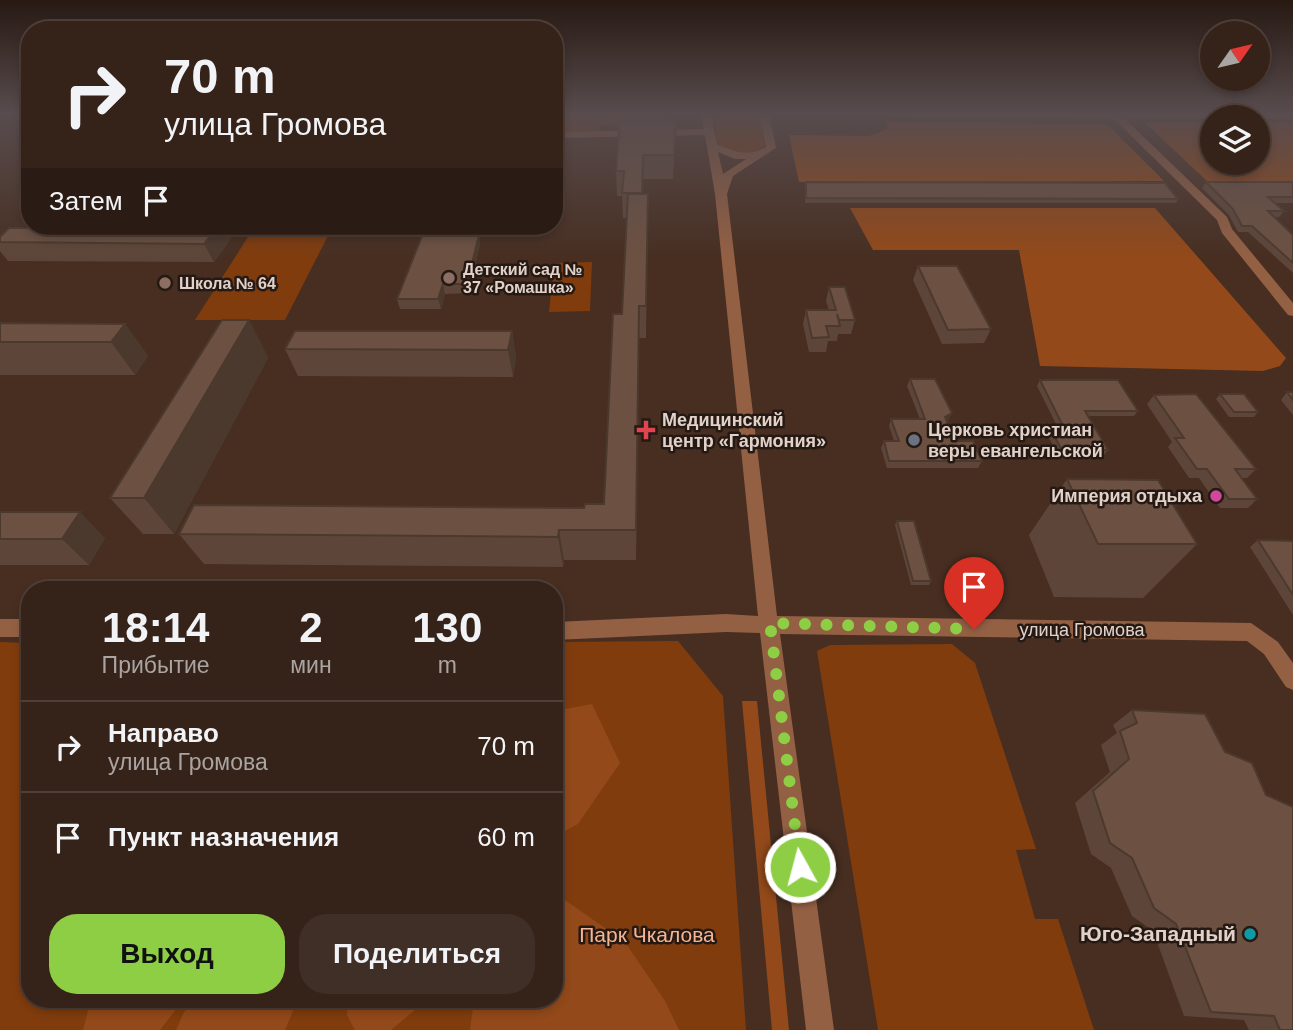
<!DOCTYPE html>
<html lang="ru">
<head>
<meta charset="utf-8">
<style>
  body { margin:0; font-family:Arial,sans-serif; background:#402f26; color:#f1f3f6; height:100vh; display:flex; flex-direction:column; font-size:26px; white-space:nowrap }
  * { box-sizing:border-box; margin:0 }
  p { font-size:23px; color:#aaa4a2 }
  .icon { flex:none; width:38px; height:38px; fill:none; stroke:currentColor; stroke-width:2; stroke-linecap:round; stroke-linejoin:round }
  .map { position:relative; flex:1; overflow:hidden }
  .sheet { position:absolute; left:21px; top:581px; width:542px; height:427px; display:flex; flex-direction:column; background:#352219; border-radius:28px; box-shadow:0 4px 10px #0003,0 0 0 2px #4f3f38 }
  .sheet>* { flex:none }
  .banner { position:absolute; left:21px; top:21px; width:542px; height:214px; border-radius:28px; box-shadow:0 4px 10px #0003,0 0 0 2px #4f3f38; background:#352219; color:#f1f3f6; overflow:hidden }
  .needle { width:46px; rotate:56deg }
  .controls { position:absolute; left:1200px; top:21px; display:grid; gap:14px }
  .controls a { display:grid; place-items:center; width:70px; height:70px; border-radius:50%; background:#352219; box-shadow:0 4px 10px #0003,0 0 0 2px #4f3f38; font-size:35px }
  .pin { position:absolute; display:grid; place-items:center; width:60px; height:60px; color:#fff; margin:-72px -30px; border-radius:50% 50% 50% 0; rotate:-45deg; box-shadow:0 0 7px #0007 }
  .pin .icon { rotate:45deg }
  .me { position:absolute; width:77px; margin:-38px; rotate:353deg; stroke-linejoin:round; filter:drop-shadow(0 0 5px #0008) }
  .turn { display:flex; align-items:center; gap:24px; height:147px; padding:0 28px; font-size:32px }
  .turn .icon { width:91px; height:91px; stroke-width:2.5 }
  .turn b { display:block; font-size:49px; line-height:60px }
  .then { display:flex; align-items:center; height:66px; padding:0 28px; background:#0003; gap:14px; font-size:26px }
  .eta { display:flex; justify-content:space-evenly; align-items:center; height:119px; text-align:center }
  .eta b { font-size:42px; font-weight:700; line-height:49px }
  .button { display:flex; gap:14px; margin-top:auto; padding:14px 28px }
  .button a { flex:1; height:80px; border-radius:28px; background:#8dce44; color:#111; font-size:28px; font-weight:700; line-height:80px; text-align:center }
  .button a+a { background:#402f26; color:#f1f3f6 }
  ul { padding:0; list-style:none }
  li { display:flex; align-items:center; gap:21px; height:91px; padding:0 28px; border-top:2px solid #4f3f38 }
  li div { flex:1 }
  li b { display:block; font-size:26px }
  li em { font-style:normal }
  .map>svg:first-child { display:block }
</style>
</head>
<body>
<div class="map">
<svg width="1293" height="1030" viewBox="0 0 1293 1030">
  <rect width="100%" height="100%" fill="#472e21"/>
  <path fill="#803c0d" d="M555,113H671V124H603L597,132L555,131Z
    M714,113H759L765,146C749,157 732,154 717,143Z
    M255,226H333L285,320H195Z
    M592,262L590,311L549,312L554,263Z
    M678,641L723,696L746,1030H0V642L30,643V999H555V642Z
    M952,644L975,663L1036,849L1016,850L1035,919H1058L1094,1030H878L817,651L830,645Z"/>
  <path fill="#934919" d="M886,122L1107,124L1164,181L799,182L789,135L869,136L888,129Z
    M1144,122L1213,123V163H1258V123H1293V182H1208Z
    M850,208H1155L1286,358L1280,366L1263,371L1040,366L1019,250H873Z
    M742,701H757L789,1030H772Z
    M592,704L620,763L578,824L555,836V711Z
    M555,893L625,942L665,1001L679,1030H470L474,999H555Z
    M91,999H184L160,1030H83Z
    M199,999H298L285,1030H176L184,1012Z
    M348,999H428L391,1030H355L347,1015Z"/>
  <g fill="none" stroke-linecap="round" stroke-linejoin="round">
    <path fill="#946044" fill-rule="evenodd" d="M701,113H711L717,144C734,152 749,157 766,147L759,113H769L776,148L733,176L727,194L777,616L1251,623L1278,642L1293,663V690L1286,687L1264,654L1247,641L780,634L834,1030H806L760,633L726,632L555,640V622L726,614L758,616L715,194L705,135L555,138V132L704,129ZM718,152L735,159H746L723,174Z
      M787,113H1293V119L1124,118L1227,217L1232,229L1293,303V316L1288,315L1222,233L1217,220L1113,118L792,116Z
      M0,619H30V637H0Z"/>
  </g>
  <path fill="#5d4639" d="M620,121L675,145L673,179H643L642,194H648L646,338H639L636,560H564L563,567L204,564L179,534L584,508L604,504L622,314L627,218H623L622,196H617L616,171Z
    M555,125H561L563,152L560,188H555Z
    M806,182L1178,199L1176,203H805Z
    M1206,182H1293V203H1275L1284,211L1279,217H1274L1293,235V273L1248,232H1238L1229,215L1202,188Z
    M179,226H240L214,262L8,261L0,251V237L120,229H176Z
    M426,226H463L464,231L463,235H479L480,244L469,293L445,294L441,309H400L397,299Z
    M918,266L991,329L984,343L942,344L913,280Z
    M829,287L855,320L851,334H838L837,341H828L826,352H809L803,324L806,310H829L826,301Z
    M249,320L268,358L174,534H143L110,498Z
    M0,323L125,324L148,356L135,375H0Z
    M512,331L516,358L513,377L298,376L285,349Z
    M910,379L952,413L948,420L947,421L955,441L982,461L978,468H887L881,448L884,441H894L889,426L891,419H920L907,386Z
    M1040,380L1138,411L1134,416H1088L1108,450L1104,455L1059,456L1049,438L1052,432H1060L1037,386Z
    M1287,392H1293V415L1281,400Z
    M1220,394L1258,412L1254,417H1229L1216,399Z
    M1154,395L1256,469L1247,478H1241L1257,499L1248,508H1220L1199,478H1189L1168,447L1172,442L1147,404Z
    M1067,479L1197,544L1143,598L1054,597L1029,535Z
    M0,512L105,538L89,565H0Z
    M897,521L931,581L929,585H911L895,525Z
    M1258,540L1293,541V615L1250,547Z
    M1132,710L1293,1030H1249L1244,1020L1184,1016L1153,931L1132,916L1111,868L1091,854L1075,803L1110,772L1101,745L1117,733L1113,725Z"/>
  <path fill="#4c392e" d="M561,125L563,152L560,188L557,160Z
    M95,226H123L107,243L92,229Z
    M218,226H240L214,262L204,244Z
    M461,226H463L464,231L460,244L458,235Z
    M479,235L480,244L469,293L467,284Z
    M443,284L445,294L441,309L438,299Z
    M639,306V338L636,560V530Z
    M249,320L268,358L174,534L144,498Z
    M125,324L148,356L135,375L111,342Z
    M512,331L516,358L513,377L508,350Z
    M952,413L948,420L942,424L945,417Z
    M80,512L105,538L89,565L62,539Z
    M559,530L564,560L563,567L558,537Z"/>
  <path fill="#6c5142" stroke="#4c392e" stroke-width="2" d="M620,121H676L674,155H643L642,193H622L624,171H616Z
    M555,125H561L557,160H555Z
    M806,182L1165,183L1178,199L806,198Z
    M1206,182H1293V197H1268L1284,211H1268L1293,235V263L1252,226H1242L1233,209Z
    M628,194H648L646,306H639L636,530H559L558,537L179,534L194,505L584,508L585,504H604L613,314H622Z
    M70,226H95L92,229H176L179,226H218L204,244L0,242V237L9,228H67Z
    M426,226H461L458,235H479L467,284H443L438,299H397Z
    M918,266H957L991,329L948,330Z
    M829,287H845L855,320H839L837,314L840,326H826L829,337L812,338L806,310H836Z
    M222,320H249L144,498H110Z
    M0,323L125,324L111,342H0Z
    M295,331H512L508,350L285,349Z
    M910,379H935L952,413L945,417L955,441H973L982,461H889L884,441H899L891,419H925Z
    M1040,380H1118L1138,411H1085L1108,450H1062L1052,432H1066Z
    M1287,392H1293V400Z
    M1196,394L1256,469H1235L1257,499H1229L1207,469H1197L1175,438H1184L1154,395Z
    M1220,394H1244L1258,412H1234Z
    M1067,479L1158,480L1197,544H1098Z
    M0,512H80L62,539H0Z
    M897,521H914L931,581H913Z
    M1258,540L1293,541V595Z
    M1132,710L1205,714L1225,752L1252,763L1266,795L1293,807V1030H1280L1274,1016L1211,1012L1176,924L1154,908L1132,858L1110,843L1093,791L1129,759L1120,731L1137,723Z"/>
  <linearGradient id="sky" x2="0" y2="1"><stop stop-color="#271912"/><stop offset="0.44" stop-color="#584c4e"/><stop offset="1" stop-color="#584c4e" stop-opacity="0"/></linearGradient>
  <rect width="1293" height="258" fill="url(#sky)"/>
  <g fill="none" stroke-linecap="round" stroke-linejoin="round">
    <path stroke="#8dce44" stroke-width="12" stroke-dasharray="0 21.6" d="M800,867L770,623L974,629"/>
  </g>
  <g fill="#8d6e63" stroke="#251913" stroke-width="2.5">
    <circle cx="449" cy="278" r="7"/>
    <circle cx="165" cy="283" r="7"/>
  </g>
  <path fill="#e0444e" stroke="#251913" stroke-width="2.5" d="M642.5 419.5h7v7h7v7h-7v7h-7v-7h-7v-7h7z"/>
  <circle fill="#6b7280" stroke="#251913" stroke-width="2.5" cx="914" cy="440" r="7"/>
  <circle fill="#d1479c" stroke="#251913" stroke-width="2.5" cx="1216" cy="496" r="7"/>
  <circle fill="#0f9aa8" stroke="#251913" stroke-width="2.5" cx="1250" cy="934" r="7"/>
  <g text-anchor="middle" stroke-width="5" stroke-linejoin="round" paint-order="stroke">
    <g font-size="16" font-weight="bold" fill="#e1d1c9" stroke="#251913" text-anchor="start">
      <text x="463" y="275">Детский сад №<tspan x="463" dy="18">37 «Ромашка»</tspan></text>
      <text x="179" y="289">Школа № 64</text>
    </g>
    <g font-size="18" font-weight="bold" fill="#e1d1c9" stroke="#251913" text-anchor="start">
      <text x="662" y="426">Медицинский<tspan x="662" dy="21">центр «Гармония»</tspan></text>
      <text x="928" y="436">Церковь христиан<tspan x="928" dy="21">веры евангельской</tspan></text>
      <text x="1202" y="502" text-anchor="end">Империя отдыха</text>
    </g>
    <g font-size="18" fill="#e1d1c9" stroke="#251913">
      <text x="1082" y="636">улица Громова</text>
    </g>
    <g font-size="21" font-weight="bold" fill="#e1d1c9" stroke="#251913" text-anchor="end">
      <text x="1236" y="941">Юго-Западный</text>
    </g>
    <g font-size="21" fill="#f5b593" stroke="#251913">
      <text x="647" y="942">Парк Чкалова</text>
    </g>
  </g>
</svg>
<div class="controls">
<a><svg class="needle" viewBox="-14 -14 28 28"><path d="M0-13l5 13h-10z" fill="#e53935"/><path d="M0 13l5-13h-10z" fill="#aaa4a2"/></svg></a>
<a><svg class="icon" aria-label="layers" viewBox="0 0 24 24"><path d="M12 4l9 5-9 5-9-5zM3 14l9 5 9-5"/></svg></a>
</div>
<div class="pin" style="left:974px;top:629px;background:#d93025"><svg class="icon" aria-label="arrive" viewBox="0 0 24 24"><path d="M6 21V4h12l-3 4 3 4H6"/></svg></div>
<svg class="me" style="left:800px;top:867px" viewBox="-20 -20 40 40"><circle r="17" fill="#8dce44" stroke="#fff" stroke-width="3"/><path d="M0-11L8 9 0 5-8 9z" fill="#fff"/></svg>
<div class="banner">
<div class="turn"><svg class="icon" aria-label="right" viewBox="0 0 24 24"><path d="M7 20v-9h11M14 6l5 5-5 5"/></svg><div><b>70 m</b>улица Громова</div></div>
<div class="then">Затем<svg class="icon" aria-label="arrive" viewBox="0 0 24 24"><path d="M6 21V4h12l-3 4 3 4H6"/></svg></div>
</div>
<section class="sheet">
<div class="eta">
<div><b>18:14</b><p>Прибытие</p></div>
<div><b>2</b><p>мин</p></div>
<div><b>130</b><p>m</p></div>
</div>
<ul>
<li><svg class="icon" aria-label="right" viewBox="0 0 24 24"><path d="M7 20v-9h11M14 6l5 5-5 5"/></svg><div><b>Направо</b><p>улица Громова</p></div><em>70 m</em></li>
<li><svg class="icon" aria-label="arrive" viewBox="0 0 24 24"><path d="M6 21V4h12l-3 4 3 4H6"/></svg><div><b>Пункт назначения</b></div><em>60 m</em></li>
</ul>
<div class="button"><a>Выход</a><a>Поделиться</a></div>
</section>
</div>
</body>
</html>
